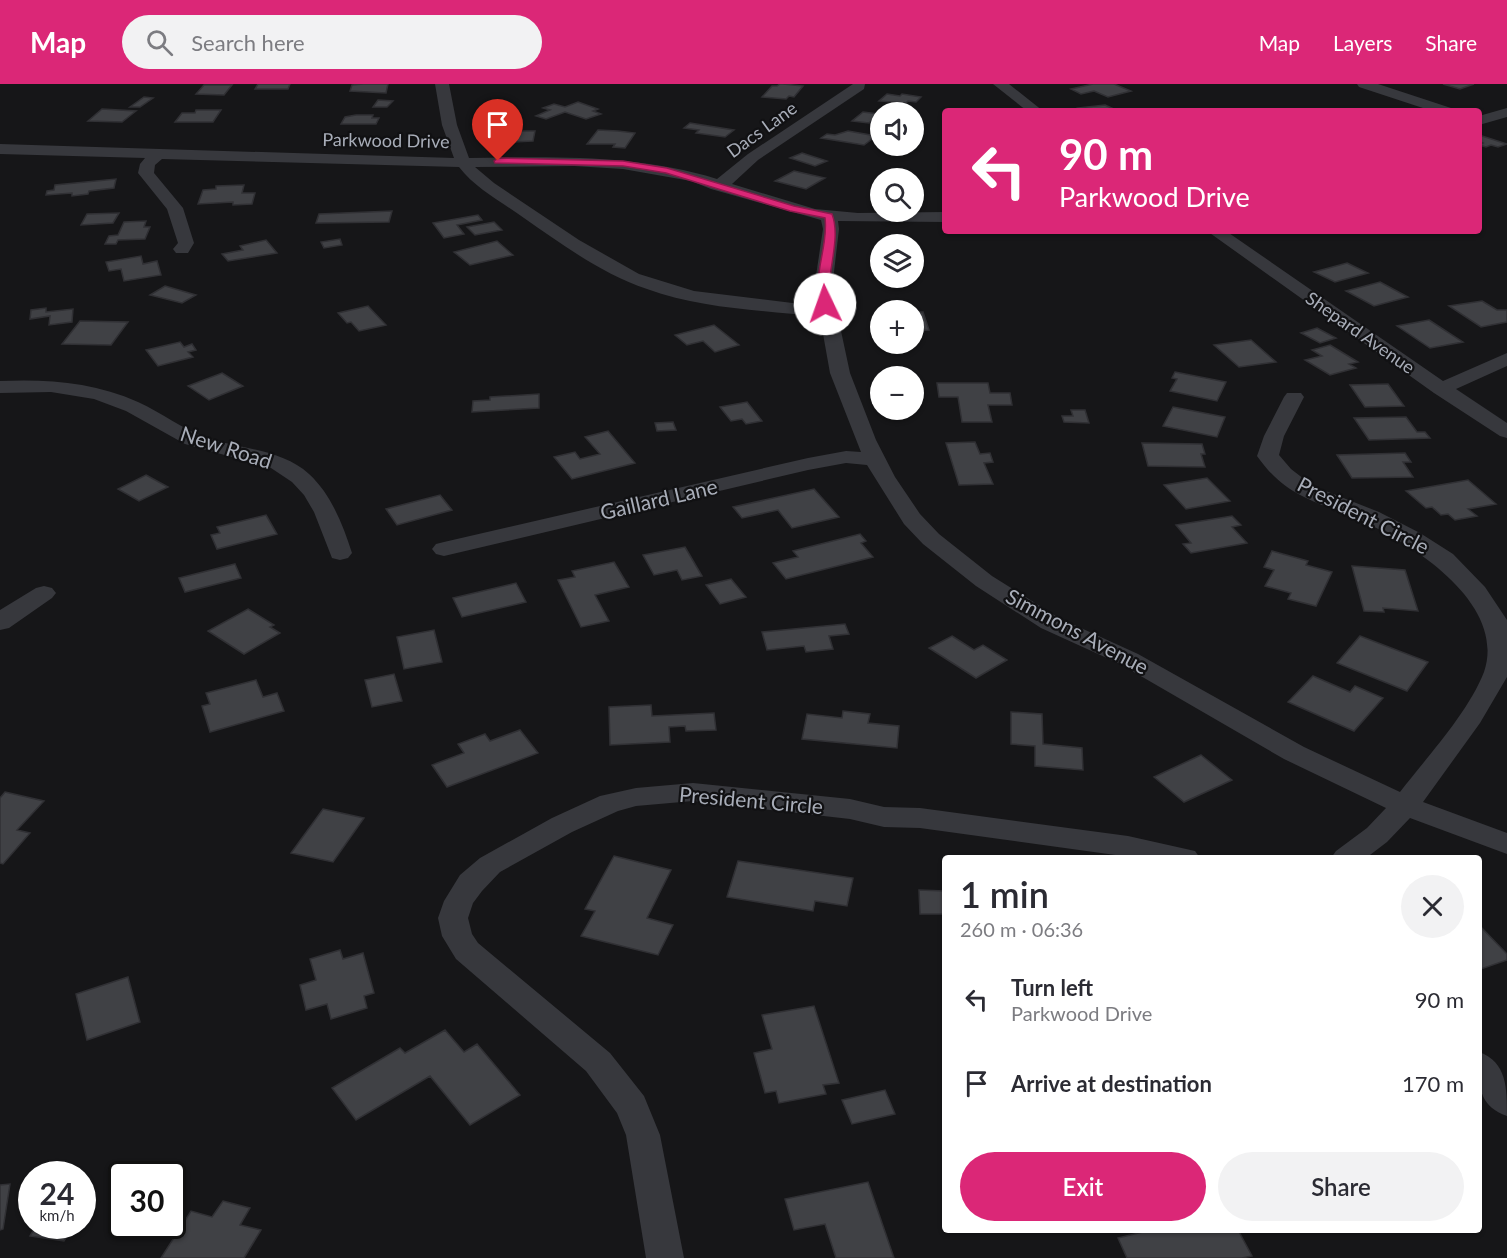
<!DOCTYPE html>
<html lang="en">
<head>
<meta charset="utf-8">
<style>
  body { margin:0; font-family:Lato,sans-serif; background:#f2f2f3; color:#2b2b33; height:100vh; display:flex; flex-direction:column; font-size:22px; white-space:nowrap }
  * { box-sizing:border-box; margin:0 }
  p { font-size:20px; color:#7c7c81 }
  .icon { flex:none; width:33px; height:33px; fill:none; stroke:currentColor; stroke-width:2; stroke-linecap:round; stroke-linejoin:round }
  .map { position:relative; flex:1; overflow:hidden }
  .sheet { position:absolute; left:942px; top:771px; width:540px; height:378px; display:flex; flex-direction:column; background:#fff; border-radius:6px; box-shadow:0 2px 4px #0004 }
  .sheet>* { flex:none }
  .hud { position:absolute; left:942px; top:24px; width:540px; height:126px; border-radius:6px; box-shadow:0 2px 4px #0004; background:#db2777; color:#fff; overflow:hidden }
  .tools { position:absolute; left:870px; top:18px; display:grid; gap:12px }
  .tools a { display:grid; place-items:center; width:54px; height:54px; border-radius:50%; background:#fff; box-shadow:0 2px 4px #0004; font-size:30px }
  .speed { position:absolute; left:18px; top:1077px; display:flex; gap:12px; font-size:30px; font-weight:700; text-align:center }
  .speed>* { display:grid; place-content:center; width:78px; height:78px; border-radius:50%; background:#fff; box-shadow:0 2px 4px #0004; line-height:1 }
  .speed small { font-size:15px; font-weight:400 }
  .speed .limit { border:3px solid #111; border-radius:9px; background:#fff; color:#111 }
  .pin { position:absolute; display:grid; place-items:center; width:51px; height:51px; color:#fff; margin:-62px -26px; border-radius:50% 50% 50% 0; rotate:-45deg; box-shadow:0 0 6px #0007 }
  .pin .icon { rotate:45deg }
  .me { position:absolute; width:66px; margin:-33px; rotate:357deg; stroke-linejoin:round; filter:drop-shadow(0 0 4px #0008) }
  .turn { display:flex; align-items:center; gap:21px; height:126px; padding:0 18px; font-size:27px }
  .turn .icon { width:78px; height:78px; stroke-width:2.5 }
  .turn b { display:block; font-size:42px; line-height:51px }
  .round { display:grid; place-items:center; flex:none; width:63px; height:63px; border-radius:32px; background:#f2f2f3 }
  .summary { display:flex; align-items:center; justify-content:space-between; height:102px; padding:0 18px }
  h1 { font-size:36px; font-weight:600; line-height:45px }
  .primary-button { display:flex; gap:12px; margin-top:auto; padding:12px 18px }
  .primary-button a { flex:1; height:69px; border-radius:36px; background:#db2777; color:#fff; font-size:24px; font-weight:600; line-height:69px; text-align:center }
  .primary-button a+a { background:#f2f2f3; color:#2b2b33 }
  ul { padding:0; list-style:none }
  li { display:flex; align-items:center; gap:18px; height:84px; padding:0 18px }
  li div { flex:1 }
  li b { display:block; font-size:22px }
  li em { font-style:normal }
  header { display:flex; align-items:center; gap:36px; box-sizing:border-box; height:84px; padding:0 30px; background:#db2777; color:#fff }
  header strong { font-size:28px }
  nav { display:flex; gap:33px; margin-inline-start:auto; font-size:21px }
  .search { width:420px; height:54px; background:#f2f2f3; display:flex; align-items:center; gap:15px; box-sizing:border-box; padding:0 21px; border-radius:33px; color:#7c7c81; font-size:22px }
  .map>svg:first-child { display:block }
</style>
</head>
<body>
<header>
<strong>Map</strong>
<div class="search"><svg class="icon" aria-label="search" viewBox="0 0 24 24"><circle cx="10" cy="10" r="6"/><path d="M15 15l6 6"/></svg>Search here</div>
<nav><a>Map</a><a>Layers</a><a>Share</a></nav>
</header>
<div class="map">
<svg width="1507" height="1174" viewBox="0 0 1507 1174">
  <rect width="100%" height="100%" fill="#161618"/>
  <path fill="#404145" stroke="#303034" stroke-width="1.5" d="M258,0H290L288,5H255Z
    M363,0H388L386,9L350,7L352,1Z
    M780,0H783L803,2L794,13L789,12L786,15L762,13L772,2H777Z
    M1093,0H1114L1131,7L1108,13L1094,7L1081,10L1071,5Z
    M1443,0H1474L1460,5Z
    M204,1H232L224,11L196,10Z
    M887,10L900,12L902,10L921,13L916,18L908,17L906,19L879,17Z
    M144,13L153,14L140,23H130Z
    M378,16L393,17L387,23H373Z
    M578,18L598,25L593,27L601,30L586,35L565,28L546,35L536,32L550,26L543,24L554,20L565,23Z
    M1105,21L1118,27H1082L1078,24Z
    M102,25L136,27L122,38L88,37Z
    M196,26H221L213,38H175L182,29H195Z
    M863,28L879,30L869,39L852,37Z
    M356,31H373L372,34H379L376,40H341L345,33Z
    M690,39L734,46L725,53L696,49L699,46L684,44Z
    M506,44H517L516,47H535L533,57L494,59L497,48H506Z
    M598,46L618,47L635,49L625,64L613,63L615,60H587Z
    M848,47L876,52L864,61L821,54L827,50L835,51Z
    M1479,51L1507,60L1498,63L1491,61L1486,63L1479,61L1483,59L1479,57Z
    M802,69L827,77L815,82L790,74Z
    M794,87L825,94L806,105L775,97Z
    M116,95L114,104L89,107L88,110L72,112V109L46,111L47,107L54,106L55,101Z
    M244,101L242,109H255L252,120L233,121V118L198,120L203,106L216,105V102Z
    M392,127L389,138L316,139L319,130Z
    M119,129L113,139L81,141L87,130Z
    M478,131L482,136L457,141L464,150L444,154L433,139Z
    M146,137L144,143H150L145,155L118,156L116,160H105L109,152L118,151L124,138Z
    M494,138L502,146L475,151L467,143Z
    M340,155L342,161L324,164L321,158Z
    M266,156L277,169L228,177L222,170L243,166L240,162Z
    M497,157L513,171L470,181L454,168Z
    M141,172L143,180L157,177L161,191L124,197L121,185L109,187L106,178Z
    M1347,179L1368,189L1335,198L1314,188Z
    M1380,198L1408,213L1374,222L1346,207Z
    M165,202L196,211L182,219L150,211Z
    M1482,217L1497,226H1507V238L1481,243L1449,222Z
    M368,222L386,241L359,247L351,238L347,239L338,229Z
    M46,224V228L73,225L72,238L49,241L50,232L30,235L31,226Z
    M914,228H923L929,246L914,247Z
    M1429,236L1463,258L1430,264L1397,242Z
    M80,237L128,238L111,261L62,260Z
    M714,241L739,261L715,268L703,257L687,261L675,251Z
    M1317,244L1336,254L1320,259L1301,249Z
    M1251,256L1276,278L1239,283L1214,261Z
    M180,258L184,263L192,260L196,266L188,268L193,273L158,282L146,266Z
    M1330,261L1358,278L1349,280L1356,284L1330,291L1305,276L1322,272L1312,266Z
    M1175,288L1226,298L1217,317L1170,307L1177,295L1172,294Z
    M222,289L243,302L209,316L188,302Z
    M937,299H988L990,309H1010L1012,321H988L992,338H962L958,313H939Z
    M1388,300L1404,322L1365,323L1350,301Z
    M539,310V324L472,328L473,317L490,316V313Z
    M747,318L762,337L746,340L742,335L731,337L720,323Z
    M1173,323L1225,333L1217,353L1163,342Z
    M1071,326H1085L1089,339L1064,338L1062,332H1073Z
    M1406,333L1417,348H1425L1430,354L1369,356L1354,334Z
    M673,338L676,346L657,347L655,339Z
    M608,347L635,379L572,395L554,373L575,368L580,375L600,370L585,353Z
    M975,358L980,370L990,369L993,378L984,379L993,400L959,401L946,359Z
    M1142,359L1202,360L1205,370H1201L1205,383L1148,382Z
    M1405,369L1411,378H1403L1413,393L1352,394L1337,371Z
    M146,391L168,403L139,417L118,405Z
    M1207,394L1230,417L1186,425L1164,401Z
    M1468,396L1496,420L1468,425L1477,432L1455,436L1448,430L1441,431L1432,423L1426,424L1406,407Z
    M814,405L839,433L792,444L778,426L742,434L733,423Z
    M440,411L452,426L397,441L386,425Z
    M266,431L277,450L217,465L211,451L220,449L217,443Z
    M1232,432L1241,441L1232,443L1247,459L1191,469L1183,460L1191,459L1176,441Z
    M860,450L866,457L861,459L873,473L786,495L773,479L798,473L793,467Z
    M685,463L702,492L682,496L677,486L654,491L643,471Z
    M1272,467L1308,477L1306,481L1332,488L1316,522L1288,515L1291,509L1265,502L1274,486L1264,483Z
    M614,478L629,503L595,511L609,537L581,543L558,496L575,493L572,487Z
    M235,480L241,494L185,508L179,494Z
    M1352,482L1405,486L1418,527L1383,524L1384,528L1364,527Z
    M731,495L746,513L720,520L706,501Z
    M516,499L526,518L462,533L453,514Z
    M248,525L274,541L270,543L280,549L244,570L208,547Z
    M845,540L849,550L829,552L833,565L806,568L804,562L767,566L762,548Z
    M434,546L442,578L404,585L397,553Z
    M952,552L974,566L983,561L1007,576L976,594L929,564Z
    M1360,552L1428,578L1407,607L1337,579Z
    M394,590L402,617L372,623L365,596Z
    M1313,592L1350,608L1355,602L1383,614L1354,647L1288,618Z
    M256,596L263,613L277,609L284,627L210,648L202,622L210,620L206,609Z
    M651,621L652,632L714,629L716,646L686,647L685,642L669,643L670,658L610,661L609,623Z
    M843,627L870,630L868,639L899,642L897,664L802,655L807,630L842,634Z
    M1011,628L1042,630L1043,660L1082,664L1083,686L1035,682V662L1011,660Z
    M520,646L538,669L447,703L432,681L464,669L458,660L485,650L490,657Z
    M1201,671L1232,696L1184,718L1154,693Z
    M5,708L44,717L17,746L30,749L3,780L0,779V714Z
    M323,725L364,734L333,778L291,769Z
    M614,772L671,786L647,834L673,841L658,871L581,852L595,827L585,825Z
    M738,777L853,794L847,822L815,817L813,827L727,813Z
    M919,806L945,807V830H920Z
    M1479,841L1507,870V876L1481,885L1479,883Z
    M340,866L343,875L363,869L374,909L364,912L367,924L331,935L327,920L306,926L300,901L316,896L310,875Z
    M128,893L140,938L87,956L76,910Z
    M814,922L839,999L823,1001L826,1010L779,1019L776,1007L765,1009L754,969L772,965L762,931Z
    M445,946L464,968L477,960L520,1011L470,1041L430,992L356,1036L332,1004L400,964L405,969Z
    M885,1006L895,1030L852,1040L842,1016Z
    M868,1098L894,1174H836L825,1140L794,1146L785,1115Z
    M10,1100L3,1145L0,1146V1101Z
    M223,1117L250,1124L240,1141L261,1146L244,1174H161L191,1127L212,1133Z
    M36,1142H73L64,1157L30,1152Z
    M1151,1146H1238L1252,1172L1242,1174H1127L1118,1154Z"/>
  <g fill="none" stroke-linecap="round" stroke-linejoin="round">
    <path fill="#37383d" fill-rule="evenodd" d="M435,0H449L457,41L469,74C553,73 636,70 717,95L748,70L853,0H865L864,5L758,76L732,100L815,125L858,129L945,128V138L838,137L839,145L832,205L850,289L876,356L895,393L920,430L939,450L992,492L1059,534L1138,570L1304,663L1400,708C1427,673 1468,629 1484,588C1507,520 1414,461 1364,438C1319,417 1288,416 1257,372L1264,352L1284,313L1287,309H1301L1304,313L1284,352L1279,371L1291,385L1313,402L1379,428L1420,449L1453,470L1485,503L1507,536V593L1480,639L1423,718L1507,749V770L1410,734L1387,758L1366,774H1331L1336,767L1367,744L1386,724L1284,675L1120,580L1041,544L976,502L923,460L904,440L867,381L846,379L808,386L444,472L436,470L432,465L436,460L444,458L808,374L846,367L861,368L830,289L820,233C762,226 702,225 647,205C602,190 563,161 524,134C502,118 476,105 459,83L162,75L155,81L154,89L183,124L194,159L188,169H176L173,165L178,159L167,125L138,89L140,80L145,74L0,70V60L454,74L442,41ZM574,82L623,85L691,97L711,105L821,136L823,145L814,205L817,222L694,207L639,190L579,156L494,99L475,83Z
      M993,0H1009L1043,27H1027Z
      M1357,0H1378L1451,24L1453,27H1432L1359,3Z
      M1507,24V33L1479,41V32Z
      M1207,147H1226L1443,297L1507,269V282L1456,305L1507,339V354L1500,352L1434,309Z
      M0,297C48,295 94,298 138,318C162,329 182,345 207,354C240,365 282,365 309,390C331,410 343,441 352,469L348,474L340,476L332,474L314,428L304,411L292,398L271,384L185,360L126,327L94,315L51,308L0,309Z
      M44,502L52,504L56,509L52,514L9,544L0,546V526L36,504Z
      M693,699L850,715L884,723L920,724L1128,752L1195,767L1200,774H1137L920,744L884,743L850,735L693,717L636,722L618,727L572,748L500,788L482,807L473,819L468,834L472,850L478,859L610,969L644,1012L660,1051L684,1174H646L626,1051L617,1029L586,987L456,875L442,852L438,834L444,817L460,791L480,774L552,734L600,712L636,704Z
      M1479,968C1507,978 1507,1004 1507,1032C1475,1021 1479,996 1479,968Z"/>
  </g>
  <path fill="#db2777" stroke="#8e194d" stroke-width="1.5" d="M498,74L623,77L667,84L794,122L832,130C842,156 825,191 830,220L822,223C810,195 829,163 825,134L790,127L666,89L623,82L495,79L494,77Z"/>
  <g text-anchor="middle" stroke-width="4.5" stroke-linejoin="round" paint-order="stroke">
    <g font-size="18" fill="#a8adb8" stroke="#111113">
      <text transform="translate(762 46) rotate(-36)" y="6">Dacs Lane</text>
      <text transform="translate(386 57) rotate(1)" y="6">Parkwood Drive</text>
      <text transform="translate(1360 249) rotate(35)" y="6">Shepard Avenue</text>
    </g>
    <g font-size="21" fill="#a8adb8" stroke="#111113">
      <text transform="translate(226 364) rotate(18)" y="7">New Road</text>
      <text transform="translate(659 416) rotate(-13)" y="7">Gaillard Lane</text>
      <text transform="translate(1363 432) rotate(27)" y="7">President Circle</text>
      <text transform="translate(1077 548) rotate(28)" y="7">Simmons Avenue</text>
      <text transform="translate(751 717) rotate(5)" y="7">President Circle</text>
    </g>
  </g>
</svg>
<div class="tools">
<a><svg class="icon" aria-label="sound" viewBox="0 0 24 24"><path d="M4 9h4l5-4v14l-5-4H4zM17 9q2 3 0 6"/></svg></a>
<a><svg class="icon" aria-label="search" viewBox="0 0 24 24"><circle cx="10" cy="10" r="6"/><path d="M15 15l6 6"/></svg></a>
<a><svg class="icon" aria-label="layers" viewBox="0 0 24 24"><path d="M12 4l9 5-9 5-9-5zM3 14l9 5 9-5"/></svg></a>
<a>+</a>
<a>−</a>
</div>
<div class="speed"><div>24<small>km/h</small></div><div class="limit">30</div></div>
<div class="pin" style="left:498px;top:77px;background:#d93025"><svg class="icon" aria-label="arrive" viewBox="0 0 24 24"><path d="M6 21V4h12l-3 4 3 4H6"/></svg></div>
<svg class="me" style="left:825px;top:220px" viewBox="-20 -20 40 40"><circle r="19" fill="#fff"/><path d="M0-13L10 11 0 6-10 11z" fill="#db2777"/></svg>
<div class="hud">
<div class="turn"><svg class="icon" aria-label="left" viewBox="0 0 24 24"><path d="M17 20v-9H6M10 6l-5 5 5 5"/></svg><div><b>90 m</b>Parkwood Drive</div></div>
</div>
<section class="sheet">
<div class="summary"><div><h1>1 min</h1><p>260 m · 06:36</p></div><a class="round"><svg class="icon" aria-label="close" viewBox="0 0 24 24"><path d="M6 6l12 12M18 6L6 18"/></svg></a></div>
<ul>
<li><svg class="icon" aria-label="left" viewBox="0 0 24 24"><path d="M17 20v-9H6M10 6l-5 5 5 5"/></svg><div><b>Turn left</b><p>Parkwood Drive</p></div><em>90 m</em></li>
<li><svg class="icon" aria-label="arrive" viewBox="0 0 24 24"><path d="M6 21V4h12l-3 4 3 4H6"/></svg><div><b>Arrive at destination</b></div><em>170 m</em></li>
</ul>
<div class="primary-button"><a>Exit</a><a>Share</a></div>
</section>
</div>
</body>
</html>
